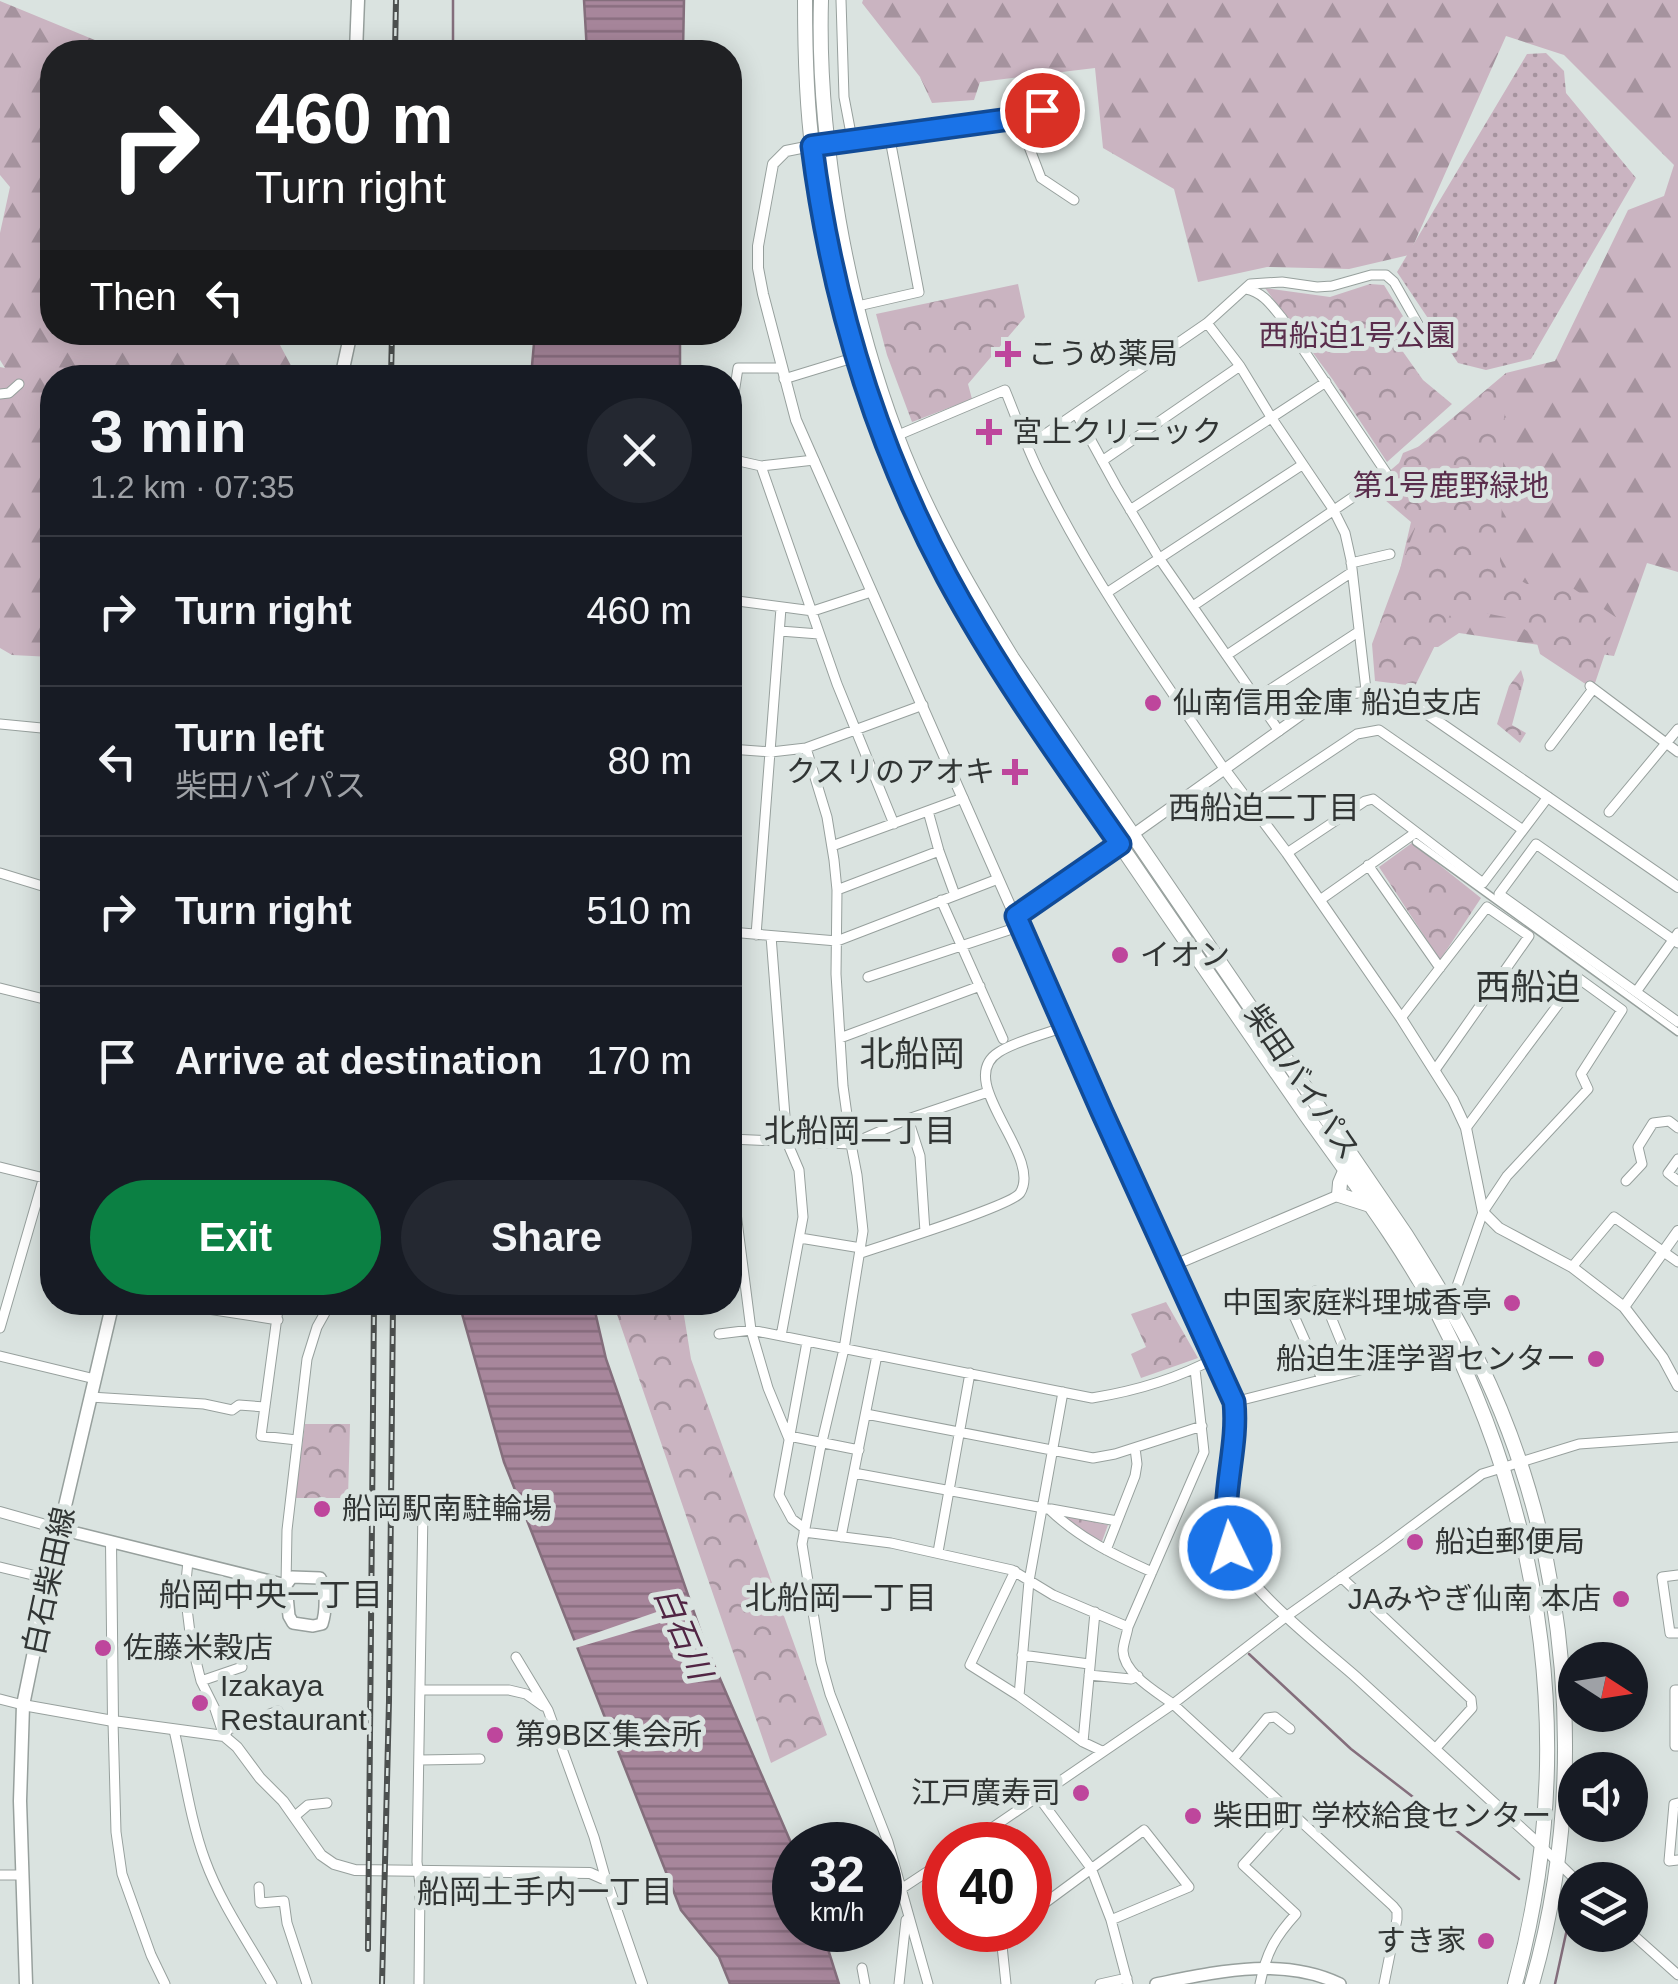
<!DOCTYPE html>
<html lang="en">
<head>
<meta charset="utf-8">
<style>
  body { margin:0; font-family:Helvetica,"Noto Sans JP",sans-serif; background:#242831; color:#f1f3f6; height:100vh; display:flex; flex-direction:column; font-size:38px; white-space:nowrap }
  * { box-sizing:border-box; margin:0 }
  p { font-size:32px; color:#9ea1a6 }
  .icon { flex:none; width:55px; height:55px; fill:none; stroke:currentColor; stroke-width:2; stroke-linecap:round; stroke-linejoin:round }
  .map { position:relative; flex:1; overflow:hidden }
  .sheet { position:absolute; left:40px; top:365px; width:702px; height:950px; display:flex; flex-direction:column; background:#171b24; border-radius:40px; box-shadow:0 5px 25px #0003 }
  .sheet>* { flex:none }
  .hud { position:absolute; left:40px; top:40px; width:702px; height:305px; border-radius:40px; box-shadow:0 5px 25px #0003; background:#202124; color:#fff; overflow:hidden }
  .needle { width:65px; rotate:102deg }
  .tools { position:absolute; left:1558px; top:1642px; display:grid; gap:20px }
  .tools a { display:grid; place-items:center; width:90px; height:90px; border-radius:50%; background:#171b24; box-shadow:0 5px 25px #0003; font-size:50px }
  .speed { position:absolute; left:772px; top:1822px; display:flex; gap:20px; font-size:50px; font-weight:700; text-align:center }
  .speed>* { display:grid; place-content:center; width:130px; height:130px; border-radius:50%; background:#171b24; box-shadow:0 5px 25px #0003; line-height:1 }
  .speed small { font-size:25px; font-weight:400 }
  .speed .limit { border:15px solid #d22; background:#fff; color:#111 }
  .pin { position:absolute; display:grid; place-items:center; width:85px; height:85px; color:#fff; margin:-42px; border:5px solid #fff; border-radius:50%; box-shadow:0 2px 10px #0007 }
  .me { position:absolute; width:110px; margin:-55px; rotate:356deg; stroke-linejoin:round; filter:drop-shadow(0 0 8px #0008) }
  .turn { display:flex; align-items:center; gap:35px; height:210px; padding:0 50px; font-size:45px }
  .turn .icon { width:130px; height:130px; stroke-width:2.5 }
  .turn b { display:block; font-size:70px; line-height:85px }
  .then { display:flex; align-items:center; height:95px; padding:0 50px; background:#0003; gap:20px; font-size:38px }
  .round { display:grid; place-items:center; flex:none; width:105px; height:105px; border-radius:52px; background:#242831 }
  .headline { display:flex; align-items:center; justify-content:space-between; height:170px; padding:0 50px }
  h1 { font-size:60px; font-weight:700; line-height:75px }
  .primary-button { display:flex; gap:20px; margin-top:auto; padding:20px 50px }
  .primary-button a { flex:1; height:115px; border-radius:60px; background:#0b8043; color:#fff; font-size:40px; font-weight:700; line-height:115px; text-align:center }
  .primary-button a+a { background:#242831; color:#f1f3f6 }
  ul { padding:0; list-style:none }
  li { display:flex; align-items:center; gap:30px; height:150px; padding:0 50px; border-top:2px solid #363941 }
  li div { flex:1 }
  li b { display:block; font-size:38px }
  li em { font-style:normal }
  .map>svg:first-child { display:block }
</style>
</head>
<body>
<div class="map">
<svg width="1678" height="1984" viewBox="0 0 1678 1984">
  <defs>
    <pattern id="grass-dots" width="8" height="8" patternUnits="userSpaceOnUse" patternTransform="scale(2.5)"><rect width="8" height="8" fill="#cab4c1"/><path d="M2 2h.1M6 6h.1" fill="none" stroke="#a5939e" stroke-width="1.8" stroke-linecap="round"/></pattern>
    <pattern id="forest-firs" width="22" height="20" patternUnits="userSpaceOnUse" patternTransform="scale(2.5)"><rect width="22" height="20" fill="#cab4c1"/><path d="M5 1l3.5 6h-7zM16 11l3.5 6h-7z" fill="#a5939e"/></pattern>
    <pattern id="park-crowns" width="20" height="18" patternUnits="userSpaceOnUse" patternTransform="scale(2.5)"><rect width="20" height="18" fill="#cab4c1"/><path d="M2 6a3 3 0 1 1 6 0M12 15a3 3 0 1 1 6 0" fill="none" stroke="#a5939e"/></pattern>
    <pattern id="water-rules" width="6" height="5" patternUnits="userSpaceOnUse" patternTransform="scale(2.5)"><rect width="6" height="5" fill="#a7869b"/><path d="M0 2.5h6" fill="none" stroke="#896e7f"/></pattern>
  </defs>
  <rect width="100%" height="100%" fill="#dae3e0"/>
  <path fill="url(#grass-dots)" d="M1546,53L1564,71L1566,93L1636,178L1531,359L1486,370L1458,363L1397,272L1527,54Z"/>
  <path fill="url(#forest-firs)" d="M863,0H1678V572L1647,563L1614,656L1459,633L1438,647H1382L1411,522L1385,500L1403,453L1452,433L1506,373L1555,361L1628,210L1664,196L1674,165L1564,55L1506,36L1409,255L1349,269L1267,267L1198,282L1174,189L1103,148L1095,68L980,82L974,100L932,103L920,77L862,3Z
    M0,1L124,52H52V332L286,333L280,345L297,377L52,378V657L12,655L0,648V367L5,368L0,360V233L10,187L0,175Z"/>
  <path fill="url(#park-crowns)" d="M1018,284L1025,317L968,384L972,399L912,422L887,355L876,314Z
    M1370,284L1384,285L1412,331L1401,349L1423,380L1452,404L1387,462L1333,380L1265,288L1330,297Z
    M1506,373L1500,561L1504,572L1527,584L1568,585L1617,618L1593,689L1540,654L1535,636L1505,617L1454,607L1415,686L1375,681L1372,644L1417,523L1380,479Z
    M1521,670L1524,680L1512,725L1526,733L1520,743L1497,724L1509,686Z
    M1412,843L1481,898L1440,960L1379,867Z
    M1166,1302L1198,1358L1141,1378L1131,1354L1146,1347L1131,1314Z
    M613,1303H682L691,1359L827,1735L771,1763Z
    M305,1424H350L348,1498H295Z
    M1067,1516L1108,1525L1101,1544L1064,1520Z"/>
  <path fill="url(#water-rules)" stroke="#846e7c" stroke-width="2.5" d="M584,0H684L683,52H587Z
    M535,332L680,333V377H531Z
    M459,1303H593L606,1359L705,1644L795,1852V1930H822L839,1984H730L719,1957L681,1910L504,1462Z"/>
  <path fill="#dae3e0" d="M694,1599L698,1608L663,1622L572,1649L570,1642Z"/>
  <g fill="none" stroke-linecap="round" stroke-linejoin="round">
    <path stroke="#846e7c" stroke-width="2.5" d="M453,0V52
      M1249,1654L1351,1749L1519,1879
      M1555,1984L1567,1929L1566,1925"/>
    <g stroke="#97a09d" stroke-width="9">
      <path id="pedestrian" d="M1416,842L1678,1032"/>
    </g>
    <g stroke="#97a09d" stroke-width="11">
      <path id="minor" d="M841,0L844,97L852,139
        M1018,118L1041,178L1074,200
        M827,143L1018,118L1042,111
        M858,306L919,292L889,134
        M1207,323L1240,366L1271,417L1333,509L1345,533L1351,560L1366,690
        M784,379L856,357
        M0,394L9,393L19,384
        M1076,413L1116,486L1159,558L1279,731
        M730,419L738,368H781
        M896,436L1005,390C1017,419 1027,449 1041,476C1092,580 1160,675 1225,770
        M1028,446L1207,323L1250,284L1282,282L1317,287L1332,286L1371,275H1386L1394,282L1419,326
        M730,459L761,466
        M814,460L761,466L837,684L894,824
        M1102,461L1240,366
        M1130,510L1326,382
        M1351,563L1390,554
        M1108,592L1302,465
        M730,600L813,611L871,592
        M1193,606L1387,474L1282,318C1272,306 1263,292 1246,289
        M780,631L819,634
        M1227,655L1352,572
        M1590,686L1678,752
        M1257,698L1358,632
        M0,724L52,729
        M1550,746L1593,689
        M806,748L827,817L834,860L837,890L836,974L843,1086L851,1144L857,1175L863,1231L844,1349L820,1450L802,1544L821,1662L830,1694L888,1842L928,1984
        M730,749L771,752L806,748L923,705
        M1252,804L1357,734L1379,730L1523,830
        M928,811L939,851L955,895
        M1609,812L1678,729
        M832,846L963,798
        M1287,853L1365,801L1373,799L1483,883L1548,797
        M1368,865L1440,968
        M0,873L52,889
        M837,890L939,851
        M941,900L1003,1039
        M1320,900L1415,833
        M1016,916L1120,844
        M730,932L837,941L998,879
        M756,935L781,608
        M771,936L787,1142L799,1170L803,1217L781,1336
        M1678,943L1536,844L1499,894L1678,1022
        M868,977L1021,926
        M0,988L52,1001
        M1636,992L1678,933
        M1401,1018L1487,907L1529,936L1435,1070
        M840,1038L980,986
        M908,1119L920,1156L925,1232
        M730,1139L851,1144L908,1119L988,1092
        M1678,1159L1668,1173L1678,1181
        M730,1166L751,1330L768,1388L789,1439
        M0,1167L52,1180
        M1626,1181L1642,1164L1638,1147L1653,1123L1669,1121L1678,1128
        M800,1238L861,1248
        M861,1253C884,1245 1011,1206 1020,1193C1044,1156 952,1081 999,1052C1016,1041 1045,1034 1064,1027
        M1572,1267L1614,1217L1678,1262
        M190,1302L208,1309L278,1320
        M279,1302L261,1436L297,1440
        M1450,1306L1483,1212L1507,1176L1588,1089L1581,1074L1622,1010L1578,978L1466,1128
        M0,1328L52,1149
        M719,1334L751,1330L1092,1398C1135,1391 1177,1379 1215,1358
        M0,1356L95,1379
        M1195,1369L1204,1452L1128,1627C1127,1634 1123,1644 1123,1651C1124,1674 1157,1692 1173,1704L1393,1906L1397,1911V1919L1384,1984
        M1322,1379L1291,1309L1292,1302L1315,1291L1322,1295L1353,1371
        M1063,1392L1029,1581L1019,1696L1083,1742L1102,1751
        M90,1397L204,1404L232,1410L239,1405L265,1407
        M1234,1402L1454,1346
        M866,1414L1093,1458L1115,1454L1202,1426
        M789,1436L859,1450
        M854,1473L1049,1509C1079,1538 1114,1555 1152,1572
        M1051,1509L1117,1521
        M804,1528L792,1519L779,1495L807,1342
        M804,1532L891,1543L1012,1570L1053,1595L1128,1627
        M841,1537L877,1355
        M1106,1550L1135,1476L1137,1464L1135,1448
        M938,1552L970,1373
        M188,1561L185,1592L191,1641L201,1681L215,1709L224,1736L229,1729L278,1711L285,1728
        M0,1567L49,1579
        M1015,1571L970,1665L1019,1696
        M1678,1575L1662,1577L1670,1633H1678
        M1341,1577L1471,1699L1472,1708L1435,1749
        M286,1585L287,1530L307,1359L317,1327L331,1302
        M1022,1655L1089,1664
        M516,1657L548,1710L594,1837L606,1880
        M1089,1675L1131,1679L1138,1676
        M201,1681L242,1667
        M420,1690H509L526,1694L543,1706
        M1678,1690H1675V1746H1678
        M0,1699L23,1705
        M113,1721L116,1832L122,1874L151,1955L165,1984
        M174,1730C184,1773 190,1819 205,1860C221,1904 249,1943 272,1984
        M1083,1742L1095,1612
        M1233,1759L1267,1718L1275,1717L1290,1729
        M420,1760L480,1759
        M1037,1795L1091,1868L1111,1920L1128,1984
        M1678,1803L1674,1804L1669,1861L1678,1860
        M295,1816L308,1805L327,1803
        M967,1845L1173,1704L1287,1616L1384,1547L1482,1474L1579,1444L1678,1437
        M1542,1847L1576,1880
        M0,1875H22
        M259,1887L260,1903L284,1901L287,1923L307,1984
        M901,1889L945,1860
        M1030,1914L1144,1830L1189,1887L1111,1920
        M1630,1932L1678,1975
        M862,1968L865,1984
        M419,1984L420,1884L417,1862L423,1510
        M899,1984L906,1920
        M1006,1984L1001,1936L1009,1930
        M1100,1984L1127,1978
        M1260,1984C1266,1953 1275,1937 1296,1914L1243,1865L1291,1812"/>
    </g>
    <g stroke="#97a09d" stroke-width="12">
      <path id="tertiary" d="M816,145L786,151L773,164L758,246V268L763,294L796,420L1101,1112L1230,1389C1247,1441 1212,1497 1230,1547C1243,1586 1323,1648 1356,1677C1418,1733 1480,1790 1542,1847
        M1225,770L1287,853L1401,1018L1453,1100L1466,1128L1483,1212L1499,1228L1572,1267L1624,1307L1663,1358L1678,1386
        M1128,838L1316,704C1352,687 1383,689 1417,707L1678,887
        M1172,1266L1339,1195
        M1624,1307L1678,1231
        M0,1512L60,1529
        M111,1542L113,1721
        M23,1705L113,1721L224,1736L237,1747L260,1778L283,1801L321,1855L334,1864L355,1870L590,1873L606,1880L642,1984"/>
    </g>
    <g stroke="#97a09d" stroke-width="14">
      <path id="secondary" d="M60,1529L286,1585L292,1577L320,1578C327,1588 326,1612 322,1624L313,1626L293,1623L289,1616L286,1585
        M1156,1984C1216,1972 1282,1956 1340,1984"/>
    </g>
    <g stroke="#97a09d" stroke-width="15">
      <path id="primary" d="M356,52L358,0
        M341,378L351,332
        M26,1984L20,1801L23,1705L57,1540L113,1302"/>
    </g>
    <g stroke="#97a09d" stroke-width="16">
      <path id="trunk" d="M805,0C805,51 806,102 813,153C831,301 877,446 948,578C984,645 1028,709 1071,772C1148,887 1227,1001 1306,1115C1352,1180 1402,1244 1439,1316C1546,1524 1578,1756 1515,1984
        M821,0C817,139 847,304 896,434C926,514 968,586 1012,658L1406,1235C1432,1276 1457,1317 1478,1360C1571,1550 1590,1782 1532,1984
        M1346,1169L1340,1183L1339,1195L1370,1205"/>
    </g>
    <use href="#pedestrian" stroke="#fff" stroke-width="6"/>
    <use href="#minor" stroke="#fff" stroke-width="9"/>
    <use href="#tertiary" stroke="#fff" stroke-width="10"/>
    <use href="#secondary" stroke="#fff" stroke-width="11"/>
    <use href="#primary" stroke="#fff" stroke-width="12"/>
    <use href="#trunk" stroke="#fff" stroke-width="14"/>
    <g stroke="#4c504f" stroke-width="6">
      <path id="rail" d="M395,52L396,0
        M391,378L392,332
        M368,1949L374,1302
        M382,1984L389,1701L393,1302"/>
    </g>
    <use href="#rail" stroke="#dae3e0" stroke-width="2.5" stroke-dasharray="8" stroke-linecap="butt"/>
  </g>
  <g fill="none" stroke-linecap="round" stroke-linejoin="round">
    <g stroke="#114b97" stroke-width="25">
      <path id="route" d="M1042,110L1018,118L812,146C831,297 875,442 947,577C997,670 1060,758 1120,844L1016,916L1102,1112L1234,1402C1239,1451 1218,1499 1230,1548"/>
    </g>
    <use href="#route" stroke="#1a73e8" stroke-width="18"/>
  </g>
  <g fill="#be469c" stroke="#dae3e0" stroke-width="4">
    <path d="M1003 339h10v10h10v10h-10v10h-10v-10h-10v-10h10z"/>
    <path d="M984 417h10v10h10v10h-10v10h-10v-10h-10v-10h10z"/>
    <circle cx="1153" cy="703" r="10"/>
    <path d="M1010 757h10v10h10v10h-10v10h-10v-10h-10v-10h10z"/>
    <circle cx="1120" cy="955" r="10"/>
    <circle cx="1512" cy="1303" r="10"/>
    <circle cx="1596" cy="1359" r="10"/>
    <circle cx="322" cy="1509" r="10"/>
    <circle cx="1415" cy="1542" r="10"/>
    <circle cx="1621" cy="1599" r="10"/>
    <circle cx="103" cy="1648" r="10"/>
    <circle cx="200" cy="1703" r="10"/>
    <circle cx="495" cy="1735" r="10"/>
    <circle cx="1081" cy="1793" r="10"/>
    <circle cx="1193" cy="1816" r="10"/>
    <circle cx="1486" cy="1941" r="10"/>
  </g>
  <g text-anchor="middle" stroke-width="10" stroke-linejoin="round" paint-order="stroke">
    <g font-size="30" fill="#5a2d4c" stroke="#dae3e0">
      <text x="1357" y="346">西船迫1号公園</text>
      <text x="1451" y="496">第1号鹿野緑地</text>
    </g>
    <g font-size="30" fill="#313534" stroke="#dae3e0" text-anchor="start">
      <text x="1028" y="364">こうめ薬局</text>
      <text x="1012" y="442">宮上クリニック</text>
      <text x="1173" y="713">仙南信用金庫 船迫支店</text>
      <text x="995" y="782" text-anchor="end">クスリのアオキ</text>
      <text x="1140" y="965">イオン</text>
      <text x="1492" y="1313" text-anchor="end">中国家庭料理城香亭</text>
      <text x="1576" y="1369" text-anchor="end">船迫生涯学習センター</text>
      <text x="342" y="1519">船岡駅南駐輪場</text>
      <text x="1435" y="1552">船迫郵便局</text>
      <text x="1601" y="1609" text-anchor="end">JAみやぎ仙南 本店</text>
      <text x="123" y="1658">佐藤米穀店</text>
      <text x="220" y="1696">Izakaya<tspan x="220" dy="34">Restaurant</tspan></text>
      <text x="515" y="1745">第9B区集会所</text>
      <text x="1061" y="1803" text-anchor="end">江戸廣寿司</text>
      <text x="1213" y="1826">柴田町 学校給食センター</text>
      <text x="1466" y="1951" text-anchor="end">すき家</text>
    </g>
    <g font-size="30" fill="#313534" stroke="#dae3e0">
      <text transform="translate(1302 1082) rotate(56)" y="10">柴田バイパス</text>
      <text transform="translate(49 1581) rotate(-78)" y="10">白石柴田線</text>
    </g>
    <g font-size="32" fill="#313534" stroke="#dae3e0">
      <text x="1264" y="819">西船迫二丁目</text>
      <text x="860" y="1142">北船岡二丁目</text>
      <text x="271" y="1606">船岡中央一丁目</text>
      <text x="841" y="1609">北船岡一丁目</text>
      <text x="545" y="1903">船岡土手内一丁目</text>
    </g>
    <g font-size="32" font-style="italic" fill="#512544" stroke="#dae3e0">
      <text transform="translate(683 1633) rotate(67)" y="11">白石川</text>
    </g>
    <g font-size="35" fill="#313534" stroke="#dae3e0">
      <text x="1528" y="999">西船迫</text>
      <text x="912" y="1066">北船岡</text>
    </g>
  </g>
</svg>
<div class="tools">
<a><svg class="needle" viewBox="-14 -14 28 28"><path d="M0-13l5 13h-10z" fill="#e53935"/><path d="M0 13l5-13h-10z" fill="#9ea1a6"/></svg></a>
<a><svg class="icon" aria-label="sound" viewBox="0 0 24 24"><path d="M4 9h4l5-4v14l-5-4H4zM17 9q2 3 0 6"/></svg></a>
<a><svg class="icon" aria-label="layers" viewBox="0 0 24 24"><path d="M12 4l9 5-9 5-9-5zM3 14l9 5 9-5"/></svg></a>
</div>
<div class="speed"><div>32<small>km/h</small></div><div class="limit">40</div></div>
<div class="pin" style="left:1042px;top:110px;background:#d93025"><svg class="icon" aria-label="arrive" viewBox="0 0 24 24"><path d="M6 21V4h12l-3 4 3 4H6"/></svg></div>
<svg class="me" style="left:1230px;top:1548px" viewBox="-20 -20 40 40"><circle r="17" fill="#1a73e8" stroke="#fff" stroke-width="3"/><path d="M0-11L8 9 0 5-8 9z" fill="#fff"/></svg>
<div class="hud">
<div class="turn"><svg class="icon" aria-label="right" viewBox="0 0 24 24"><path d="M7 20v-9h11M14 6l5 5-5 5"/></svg><div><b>460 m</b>Turn right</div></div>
<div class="then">Then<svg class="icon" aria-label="left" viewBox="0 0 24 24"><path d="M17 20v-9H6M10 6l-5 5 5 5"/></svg></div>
</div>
<section class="sheet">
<div class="headline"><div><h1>3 min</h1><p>1.2 km · 07:35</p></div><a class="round"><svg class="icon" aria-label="close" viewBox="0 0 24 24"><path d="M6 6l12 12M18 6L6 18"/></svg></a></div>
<ul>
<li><svg class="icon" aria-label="right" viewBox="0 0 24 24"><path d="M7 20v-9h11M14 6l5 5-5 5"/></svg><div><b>Turn right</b></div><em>460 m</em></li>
<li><svg class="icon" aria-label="left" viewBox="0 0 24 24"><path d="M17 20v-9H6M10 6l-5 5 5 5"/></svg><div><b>Turn left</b><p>柴田バイパス</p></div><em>80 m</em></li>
<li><svg class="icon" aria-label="right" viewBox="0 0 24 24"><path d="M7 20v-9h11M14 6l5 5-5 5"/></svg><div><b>Turn right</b></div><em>510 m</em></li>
<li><svg class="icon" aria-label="arrive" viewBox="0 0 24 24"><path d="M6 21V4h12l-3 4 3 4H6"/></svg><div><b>Arrive at destination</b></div><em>170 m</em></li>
</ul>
<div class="primary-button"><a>Exit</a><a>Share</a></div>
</section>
</div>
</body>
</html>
